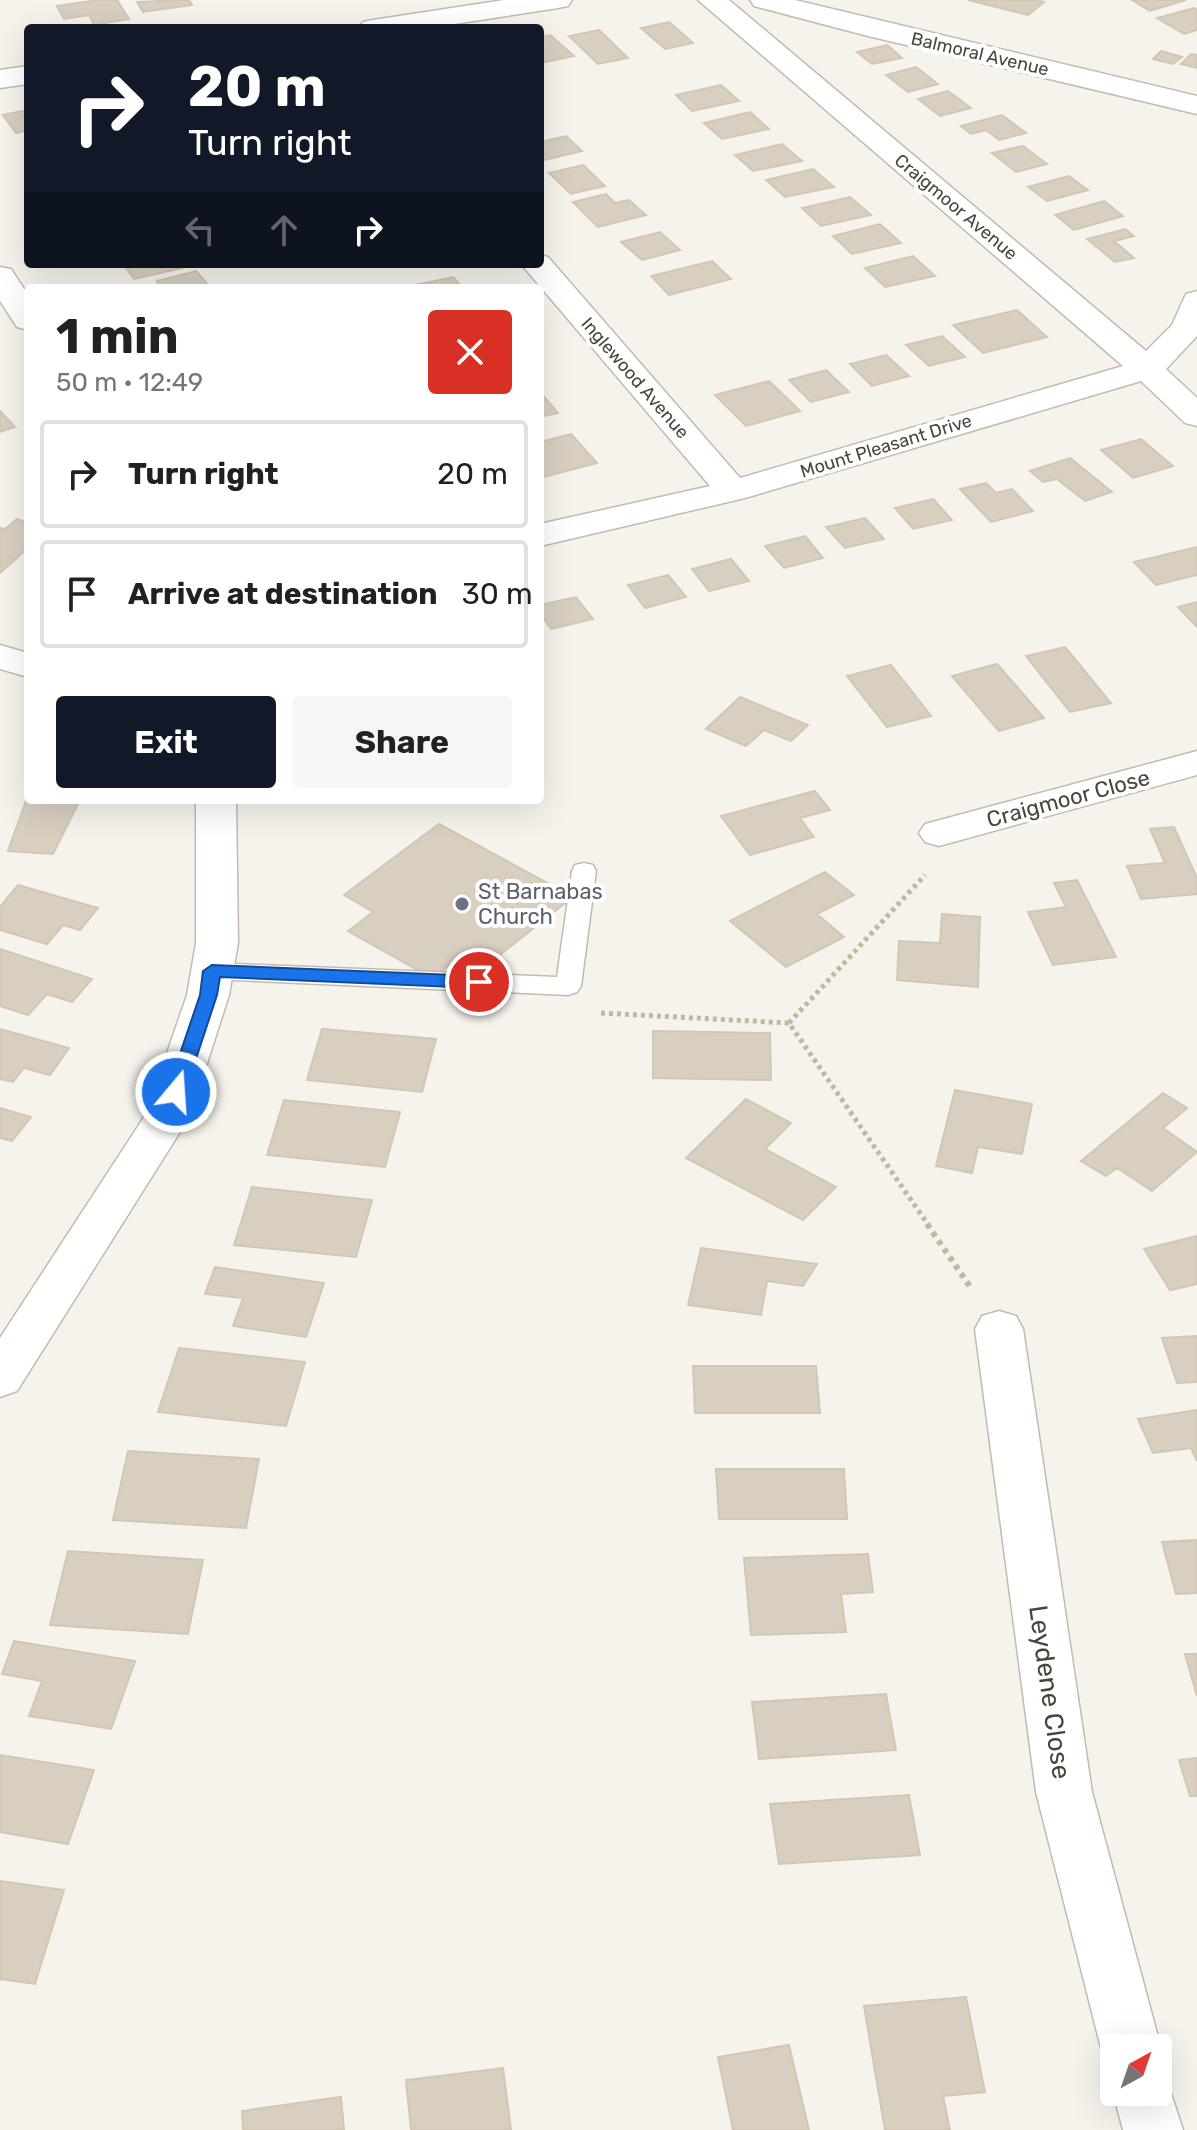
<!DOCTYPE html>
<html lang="en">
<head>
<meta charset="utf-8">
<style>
  body { margin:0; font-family:Rubik,sans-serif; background:#f6f6f6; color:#202124; height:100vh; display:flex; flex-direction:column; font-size:30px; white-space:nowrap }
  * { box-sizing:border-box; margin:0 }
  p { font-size:26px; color:#757577 }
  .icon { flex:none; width:44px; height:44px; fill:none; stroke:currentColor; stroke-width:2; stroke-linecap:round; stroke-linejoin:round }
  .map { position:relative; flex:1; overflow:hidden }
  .drawer { position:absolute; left:24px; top:284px; width:520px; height:520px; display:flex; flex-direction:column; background:#fff; border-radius:8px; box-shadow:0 8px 32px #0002 }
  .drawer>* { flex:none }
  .top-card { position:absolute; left:24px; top:24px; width:520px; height:244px; border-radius:8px; box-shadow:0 8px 32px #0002; background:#111827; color:#fff; overflow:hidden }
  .needle { width:52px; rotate:40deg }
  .controls { position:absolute; left:1100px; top:2034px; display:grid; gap:16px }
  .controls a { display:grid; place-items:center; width:72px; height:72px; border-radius:8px; background:#fff; box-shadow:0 8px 32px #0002; font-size:40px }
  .pin { position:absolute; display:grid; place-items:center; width:68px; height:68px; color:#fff; margin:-34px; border:4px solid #fff; border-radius:50%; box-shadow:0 2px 8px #0007 }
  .me { position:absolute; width:88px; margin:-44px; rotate:18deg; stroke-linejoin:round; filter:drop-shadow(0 0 6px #0008) }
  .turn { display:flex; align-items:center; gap:28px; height:168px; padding:0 32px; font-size:36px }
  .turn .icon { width:104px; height:104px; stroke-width:2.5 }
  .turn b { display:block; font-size:56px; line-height:68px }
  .lanes { display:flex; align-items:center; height:76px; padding:0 32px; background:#0003; justify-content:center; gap:40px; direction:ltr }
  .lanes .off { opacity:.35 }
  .round { display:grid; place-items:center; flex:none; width:84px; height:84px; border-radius:8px; background:#f6f6f6 }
  .summary { display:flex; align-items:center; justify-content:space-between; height:136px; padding:0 32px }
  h1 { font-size:48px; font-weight:700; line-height:60px }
  .cta { display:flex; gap:16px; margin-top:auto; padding:16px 32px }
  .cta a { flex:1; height:92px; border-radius:8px; background:#111827; color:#fff; font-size:32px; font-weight:700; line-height:92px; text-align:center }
  .cta a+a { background:#f6f6f6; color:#202124 }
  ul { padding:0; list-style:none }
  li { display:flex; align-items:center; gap:24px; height:108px; margin:0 16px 12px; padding:0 16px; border:4px solid #e0e0e0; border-radius:8px }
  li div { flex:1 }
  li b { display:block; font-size:30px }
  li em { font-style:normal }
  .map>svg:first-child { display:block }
</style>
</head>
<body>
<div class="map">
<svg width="1197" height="2130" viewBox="0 0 1197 2130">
  <rect width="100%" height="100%" fill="#f6f3ec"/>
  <path fill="#d8cfc1" stroke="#d3c7b4" stroke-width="2" d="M98,0H117L129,19L94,25L89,15L64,19L57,6Z
    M189,0L192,5L143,12L137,2Z
    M968,0H1038L1044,2L1028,15Z
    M1132,0H1186L1150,11Z
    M1194,8L1197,10V30L1184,34L1157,18Z
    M669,22L693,43L665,49L641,28Z
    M599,30L628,58L598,64L569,36Z
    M550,35L574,56L541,63L540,37Z
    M887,45L902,58L872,64L857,52Z
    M1161,51L1182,57L1173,64L1153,59Z
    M1191,54L1197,55V68L1181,64Z
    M916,67L938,84L908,92L886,75Z
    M721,85L739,101L692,111L676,95Z
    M948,91L971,108L940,116L918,99Z
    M28,110V130L16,133L3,115Z
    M750,112L769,129L722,139L704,123Z
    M1002,115L1026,133L999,140L986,130L971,134L961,126Z
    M566,136L582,151L540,161V142Z
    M782,144L802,161L753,171L735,155Z
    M1023,146L1047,164L1016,172L992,153Z
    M583,165L605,186L571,194L549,173Z
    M813,169L834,187L785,197L766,180Z
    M1069,176L1088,190L1047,201L1028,187Z
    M606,194L615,203L629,200L646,215L598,227L573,202Z
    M850,197L871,215L821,226L802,208Z
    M1104,201L1123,216L1074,230L1055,215Z
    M880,224L901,243L852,254L833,236Z
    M1125,229L1134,236L1114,241L1134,258L1115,262L1087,239Z
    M660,232L680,250L642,260L621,242Z
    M913,256L935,276L885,287L865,268Z
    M712,261L731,279L669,295L651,276Z
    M123,264H179L182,268L134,279Z
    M196,271L211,288H160L157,281Z
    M453,277L463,288L406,287Z
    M1017,310L1047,337L983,353L953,325Z
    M942,336L965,357L929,366L906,345Z
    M886,355L909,376L872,386L850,364Z
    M826,370L849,392L811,402L789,380Z
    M769,381L800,411L746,426L715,395Z
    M540,392L558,413L540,417Z
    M0,411L15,427L0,432Z
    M571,434L597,463L540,478V442Z
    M1141,439L1173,466L1133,478L1101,450Z
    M1070,458L1112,492L1085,501L1057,479L1043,482L1030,471Z
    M986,483L996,493L1012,489L1033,511L991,522L960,489Z
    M933,499L952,520L913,529L895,508Z
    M865,518L884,539L845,548L826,527Z
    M17,519L28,523V548L0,573V528L5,529Z
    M805,536L823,558L784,568L765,546Z
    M1197,547V575L1156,585L1134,562Z
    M731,559L749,581L709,591L692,569Z
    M668,575L686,597L645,608L628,585Z
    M576,597L593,619L551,629L540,613V605Z
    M1197,602V627L1178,607Z
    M1065,647L1111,703L1070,712L1026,656Z
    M997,664L1044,718L999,731L952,676Z
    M891,665L931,716L887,727L847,676Z
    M740,697L808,725L791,741L764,730L746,746L706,729Z
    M815,791L830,810L800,818L814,837L750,855L721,816Z
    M28,795V800H80L53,854L8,851Z
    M439,824L573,897L472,977L449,965L432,978L348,931L373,912L344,895Z
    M1174,827L1197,878V894L1141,899L1127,866L1165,863L1150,829Z
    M825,872L854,895L817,914L844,937L786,967L730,921Z
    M1077,880L1116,957L1053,965L1028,912L1066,907L1054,883Z
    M18,885L98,908L80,930L63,925L47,944L0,930V907Z
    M942,914L980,917L978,987L897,980L899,941L940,943Z
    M0,949L92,979L72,1002L47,994L28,1015L0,1006Z
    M0,1029L69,1048L50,1075L24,1068L13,1082L0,1079Z
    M322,1029L436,1039L422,1092L307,1080Z
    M653,1031L770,1033L771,1080L653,1078Z
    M955,1090L1032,1104L1022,1154L978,1147L972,1173L936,1166Z
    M1163,1093L1187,1108L1163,1128L1197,1152L1152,1191L1117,1168L1106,1176L1081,1161Z
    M746,1099L791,1123L765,1149L836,1187L803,1220L686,1158Z
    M284,1100L400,1112L385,1167L267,1155Z
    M0,1108L31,1117L12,1141L0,1138Z
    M252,1187L372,1200L356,1257L234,1245Z
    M1197,1236V1284L1170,1290L1144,1249Z
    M701,1248L817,1264L803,1286L767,1281L761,1315L688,1305Z
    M215,1267L324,1283L306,1337L233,1326L243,1298L205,1294Z
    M1197,1336V1382L1177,1383L1162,1338Z
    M179,1348L305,1362L286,1426L158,1412Z
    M693,1366H816L820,1413H695Z
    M1197,1410V1461L1191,1448L1153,1453L1138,1419Z
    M128,1451L259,1459L246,1528L113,1520Z
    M716,1469H844L847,1519H719Z
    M1197,1540V1593L1176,1594L1162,1542Z
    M68,1551L203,1560L188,1634L50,1625Z
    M868,1554L873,1592L841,1594L846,1632L751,1635L744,1558Z
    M14,1641L135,1661L111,1729L29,1716L42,1681L2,1674Z
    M1185,1654H1197V1696Z
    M886,1694L896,1750L759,1759L752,1702Z
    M0,1755L94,1770L68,1844L0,1832Z
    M1197,1758V1796H1190L1179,1760Z
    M909,1795L920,1855L779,1864L770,1804Z
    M0,1881L64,1890L35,1984L0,1979Z
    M966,1997L985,2092L943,2096L950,2130H885L864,2006Z
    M789,2045L809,2130H733L718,2057Z
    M503,2068L511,2130H411L406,2080Z
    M341,2097L344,2130H243L242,2111Z"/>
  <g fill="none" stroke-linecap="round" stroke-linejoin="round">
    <g stroke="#c2bbae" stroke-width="3">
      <path id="lane" d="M584,863L593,865L596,871L581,986L577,992L568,995L212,979L203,977L199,971L203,965L212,963L557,977L572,871L575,865Z"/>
    </g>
    <g stroke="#c2bbae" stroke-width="3">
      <path id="street" d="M504,0H572L568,6L558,8L428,28H359L363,22L373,20Z
        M698,0H729L1146,351L1172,325L1186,294L1197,291V336L1166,369L1197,398V426L1185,423L1141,381L745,498L540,546V524L710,486L521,264H540V255L548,257L740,478L1123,366Z
        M750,0H795L1197,96V114L868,36L754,6Z
        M28,66V84L0,88V70Z
        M0,267L11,269L28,295V330L17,327L0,301Z
        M0,645L28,653V677L0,669Z
        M1197,751V775L939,846L925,842L919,833L925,824Z
        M196,800H236L238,943L229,995L190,1116L17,1391L0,1397V1338L146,1114L187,995L196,943Z
        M999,1311L1016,1316L1023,1329L1092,1792L1161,2048L1158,2054V2048H1114V2069L1110,2068L1101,2048L1036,1792L975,1329L982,1316Z
        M1158,2069L1164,2072L1183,2130H1123L1113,2092L1114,2090L1158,2092Z"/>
    </g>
    <path stroke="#c4b79f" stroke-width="5" stroke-dasharray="4 4" stroke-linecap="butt" d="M601,1013L789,1023L929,1226
      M789,1023L925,875"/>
    <path stroke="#c4b79f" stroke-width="6" stroke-dasharray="5 5" stroke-linecap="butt" d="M927,1224L971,1288"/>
    <use href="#lane" fill="#fff" fill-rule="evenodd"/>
    <use href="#street" fill="#fff" fill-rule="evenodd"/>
  </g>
  <path fill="#1a73e8" stroke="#114b97" stroke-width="2" d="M212,965L479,976L488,982L479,988L220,977L217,995L185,1092L183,1097H170L167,1092L200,995L203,971Z"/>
  <circle fill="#6b7280" stroke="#fff" stroke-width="3" cx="462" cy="904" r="8"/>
  <g text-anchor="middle" stroke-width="8" stroke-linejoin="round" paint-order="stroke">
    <g font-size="18" fill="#4b4439" stroke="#fff">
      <text transform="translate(980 54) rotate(13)" y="6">Balmoral Avenue</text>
      <text transform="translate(956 207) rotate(40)" y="6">Craigmoor Avenue</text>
      <text transform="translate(635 378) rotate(49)" y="6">Inglewood Avenue</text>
      <text transform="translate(886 446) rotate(-17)" y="6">Mount Pleasant Drive</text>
    </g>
    <g font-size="22" fill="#4b4439" stroke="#fff">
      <text transform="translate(1068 798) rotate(-15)" y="8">Craigmoor Close</text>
    </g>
    <g font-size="22" fill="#5b616d" stroke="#fff" text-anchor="start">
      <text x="478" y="899">St Barnabas<tspan x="478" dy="25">Church</tspan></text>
    </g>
    <g font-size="26" fill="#4b4439" stroke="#fff">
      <text transform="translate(1050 1692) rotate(82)" y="9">Leydene Close</text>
    </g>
  </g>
</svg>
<div class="controls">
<a><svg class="needle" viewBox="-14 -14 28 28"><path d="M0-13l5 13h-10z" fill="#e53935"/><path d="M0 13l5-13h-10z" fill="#757577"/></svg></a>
</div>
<div class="pin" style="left:479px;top:982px;background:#d93025"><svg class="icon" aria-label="arrive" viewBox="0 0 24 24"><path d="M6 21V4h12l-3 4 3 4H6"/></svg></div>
<svg class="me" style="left:176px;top:1092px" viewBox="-20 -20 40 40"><circle r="17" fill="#1a73e8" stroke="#fff" stroke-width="3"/><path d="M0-11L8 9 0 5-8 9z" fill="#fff"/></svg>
<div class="top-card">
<div class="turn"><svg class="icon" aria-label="right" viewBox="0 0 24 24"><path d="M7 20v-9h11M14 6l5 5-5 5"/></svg><div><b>20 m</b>Turn right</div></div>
<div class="lanes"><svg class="icon off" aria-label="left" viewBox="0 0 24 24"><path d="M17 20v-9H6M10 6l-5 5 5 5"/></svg><svg class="icon off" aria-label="ahead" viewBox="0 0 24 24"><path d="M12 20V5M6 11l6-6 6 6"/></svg><svg class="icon" aria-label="right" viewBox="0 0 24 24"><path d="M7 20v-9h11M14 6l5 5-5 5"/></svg></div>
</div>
<section class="drawer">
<div class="summary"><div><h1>1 min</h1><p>50 m · 12:49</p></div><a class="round" style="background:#d93025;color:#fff"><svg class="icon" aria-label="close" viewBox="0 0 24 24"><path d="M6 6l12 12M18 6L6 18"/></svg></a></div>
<ul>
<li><svg class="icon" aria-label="right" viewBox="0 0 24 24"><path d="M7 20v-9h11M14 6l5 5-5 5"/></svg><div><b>Turn right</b></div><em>20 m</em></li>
<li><svg class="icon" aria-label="arrive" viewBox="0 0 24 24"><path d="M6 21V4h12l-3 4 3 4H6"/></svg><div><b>Arrive at destination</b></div><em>30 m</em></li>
</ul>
<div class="cta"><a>Exit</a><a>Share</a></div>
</section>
</div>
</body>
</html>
